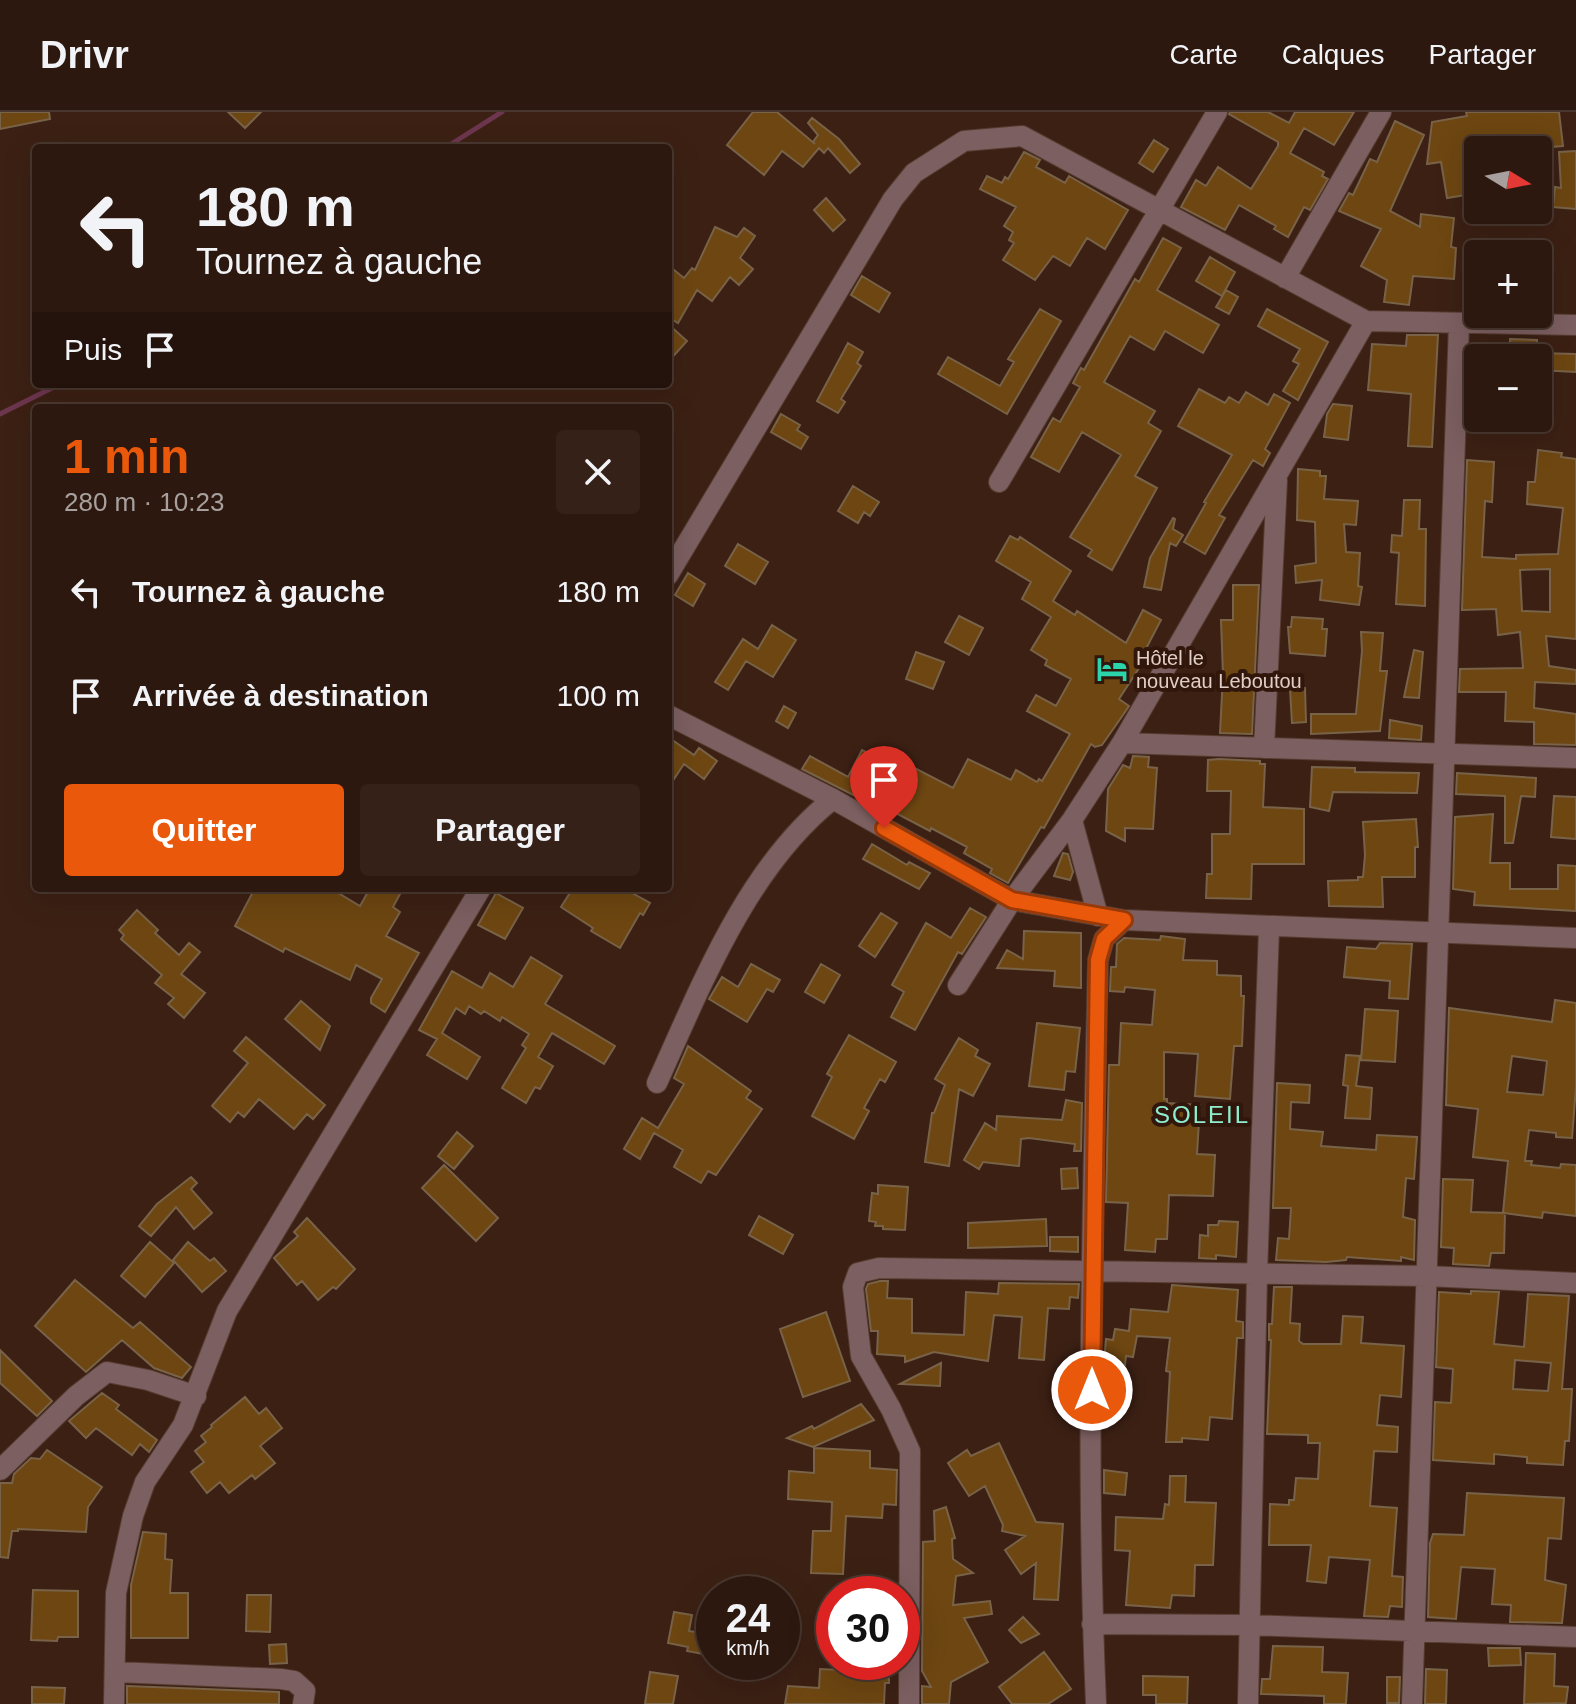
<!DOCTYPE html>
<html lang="fr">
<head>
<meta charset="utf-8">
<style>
  body { margin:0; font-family:Arial,sans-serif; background:#352118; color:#f1f3f6; height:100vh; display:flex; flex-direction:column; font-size:30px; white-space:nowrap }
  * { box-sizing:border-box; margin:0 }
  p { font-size:26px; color:#a7a09e }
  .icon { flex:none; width:44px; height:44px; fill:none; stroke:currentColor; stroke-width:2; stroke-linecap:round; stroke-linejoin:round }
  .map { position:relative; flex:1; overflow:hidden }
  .side { position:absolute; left:32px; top:292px; width:640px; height:488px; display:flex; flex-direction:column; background:#2d180f; border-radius:8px; box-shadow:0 8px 32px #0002,0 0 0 2px #48372f }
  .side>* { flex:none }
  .banner { position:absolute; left:32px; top:32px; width:640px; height:244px; border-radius:8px; box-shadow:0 8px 32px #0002,0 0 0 2px #48372f; background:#2d180f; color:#f1f3f6; overflow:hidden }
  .needle { width:52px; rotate:100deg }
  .controls { position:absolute; left:1464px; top:24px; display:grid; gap:16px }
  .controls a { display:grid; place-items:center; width:88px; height:88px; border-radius:8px; background:#2d180f; box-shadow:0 8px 32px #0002,0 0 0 2px #48372f; font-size:40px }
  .speed { position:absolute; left:696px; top:1464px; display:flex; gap:16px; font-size:40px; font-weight:700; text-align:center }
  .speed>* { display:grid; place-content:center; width:104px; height:104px; border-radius:50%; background:#2d180f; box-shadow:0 8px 32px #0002,0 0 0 2px #48372f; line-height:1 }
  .speed small { font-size:20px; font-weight:400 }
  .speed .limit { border:12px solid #d22; background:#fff; color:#111 }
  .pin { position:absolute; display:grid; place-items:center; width:68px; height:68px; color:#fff; margin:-82px -34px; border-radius:50% 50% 50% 0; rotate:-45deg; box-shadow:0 0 8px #0007 }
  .pin .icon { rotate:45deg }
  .me { position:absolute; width:88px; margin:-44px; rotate:0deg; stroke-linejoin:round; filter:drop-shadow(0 0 6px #0008) }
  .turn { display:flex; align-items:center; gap:28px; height:168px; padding:0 32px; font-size:36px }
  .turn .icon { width:104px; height:104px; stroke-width:2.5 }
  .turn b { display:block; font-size:56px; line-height:68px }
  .then { display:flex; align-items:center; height:76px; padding:0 32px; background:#0003; gap:16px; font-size:30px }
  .round { display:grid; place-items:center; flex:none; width:84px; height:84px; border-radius:8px; background:#352118 }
  .overview { display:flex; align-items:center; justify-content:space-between; height:136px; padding:0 32px }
  h1 { font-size:48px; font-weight:700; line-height:60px; color:#ea580c }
  .button { display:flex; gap:16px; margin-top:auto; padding:16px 32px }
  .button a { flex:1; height:92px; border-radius:8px; background:#ea580c; color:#fff; font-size:32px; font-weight:700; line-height:92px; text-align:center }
  .button a+a { background:#352118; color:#f1f3f6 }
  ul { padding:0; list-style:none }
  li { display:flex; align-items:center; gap:24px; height:104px; padding:0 32px }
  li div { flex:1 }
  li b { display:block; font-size:30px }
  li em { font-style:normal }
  header { display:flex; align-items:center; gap:48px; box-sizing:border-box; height:112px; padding:0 40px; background:#2d180f; border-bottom:2px solid #48372f }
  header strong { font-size:38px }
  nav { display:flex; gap:44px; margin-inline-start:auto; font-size:28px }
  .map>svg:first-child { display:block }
</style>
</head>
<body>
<header>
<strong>Drivr</strong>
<nav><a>Carte</a><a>Calques</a><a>Partager</a></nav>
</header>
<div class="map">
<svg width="1576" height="1592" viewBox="0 0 1576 1592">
  <rect width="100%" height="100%" fill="#3c2014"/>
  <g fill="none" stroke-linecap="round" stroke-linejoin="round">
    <path stroke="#6d364f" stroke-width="5" d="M445,36L502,0
      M0,302L60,272"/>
  </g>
  <path fill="#6d4611" stroke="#786248" stroke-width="2" fill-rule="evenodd" d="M0,0H49L50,7L0,17Z
    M228,0H261L245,16Z
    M753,0H777L815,32L813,30L818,23L808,11L812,6L839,27L860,52L850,61L828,36L824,41L819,36L803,55L782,39L764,63L727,33Z
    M1230,0H1268L1289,11L1295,0H1354L1334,33L1304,16L1290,41L1324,60L1322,64L1328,67L1310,98L1304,95L1288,125L1274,117L1276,114L1239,93L1225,118L1181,95L1196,68L1206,74L1218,55L1251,77L1278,34V30L1229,2Z
    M1466,0H1559L1563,34L1510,38L1509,32L1478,37V81L1447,86L1441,50L1427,52L1432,10L1467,4Z
    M1395,9L1424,23L1390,99L1420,115L1421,102L1454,106L1451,135L1456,136L1454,167L1413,164L1409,193L1384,190L1387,168L1361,154L1381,117L1339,99L1349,81L1353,83L1370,47L1377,50Z
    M1154,28L1168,37L1153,60L1139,51Z
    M1576,39V97L1553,95L1555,75L1561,76L1559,40Z
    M1024,40L1040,48L1036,55L1065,71L1069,64L1128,98L1105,137L1087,126L1070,154L1053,144L1035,168L1003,148L1014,131L1009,128L1013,120L1004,114L1016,95L980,77L987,64L1002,71L1005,65L1008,67Z
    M826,86L845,108L833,119L814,98Z
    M715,115L737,125L744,116L755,124L740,146L753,157L739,173L730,165L712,189L697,178L678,211L668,205V153L684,166L692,156L695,158Z
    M1163,126L1181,136L1157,178L1219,213L1203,241L1165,219L1154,238L1130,224L1104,270L1155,299L1148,311L1161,319L1135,364L1157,376L1112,458L1088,444L1092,438L1070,425L1121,343L1082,320L1059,360L1031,345L1053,306L1060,310L1080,275L1073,271L1081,256L1084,258L1135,167L1139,170Z
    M1210,145L1235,160L1222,184L1196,169Z
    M862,164L890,181L879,200L851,183Z
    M1226,178L1238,185L1229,202L1216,195Z
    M1040,197L1061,209L1007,302L938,262L948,245L1000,274L1014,250L1008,247Z
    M1267,197L1328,230L1298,288L1283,279L1299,252L1293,249L1300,237L1258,214Z
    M668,212L687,229L668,250Z
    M1407,223H1438L1432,335L1408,334L1411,282L1368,278L1372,232L1406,234Z
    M1510,227L1537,228L1536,246H1510Z
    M848,231L863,240L857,251L861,254L841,287L845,290L838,301L817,289Z
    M1538,241L1576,242V260L1538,258Z
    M1199,277L1225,291L1229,285L1239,291L1246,280L1268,293L1274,282L1290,291L1265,337L1270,341L1263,354L1253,348L1219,403L1225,406L1205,442L1184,430L1206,391L1204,390L1232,343L1178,314Z
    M1333,292L1352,294L1348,328L1324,325L1327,302Z
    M781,302L800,313L797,318L808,325L801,337L771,320Z
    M1538,338L1562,341L1561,345L1576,347V527L1546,524L1549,554L1576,558V572L1535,570L1534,596L1576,602V633L1534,632V610L1505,609L1506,580H1459L1460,557L1523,556L1520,520L1498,523L1496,497L1462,498L1467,348L1494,350L1492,390L1485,389L1482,445L1516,447V443L1558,442L1563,396L1527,392L1528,370H1535ZM1550,457V500L1522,499L1520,458Z
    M1298,357L1320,359V364H1326L1324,387L1358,389L1356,413L1344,412L1346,440L1360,441L1358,474L1362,475L1359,493L1320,488L1322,468L1296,471L1295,454L1316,451L1315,410L1297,408Z
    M853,374L879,390L870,404L864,400L858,411L838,399Z
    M1404,388H1420L1419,417H1426L1425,494L1396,492L1399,441L1391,440L1392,423L1402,424Z
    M1173,406L1175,407L1173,417L1183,423L1176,434L1170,431L1161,478L1144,475L1150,446Z
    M1010,424L1018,428L1020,425L1071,459L1053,489L1075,503L1077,499L1126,531L1143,498L1161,508L1138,552L1141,553L1119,587L1129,594L1123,603L1102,633L1095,635L1091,632L1044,716L1041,715L1008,771L990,761L992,757L964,741L967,735L931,716L930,719L873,689L871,692L802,657L810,644L848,665L862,638L898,655L901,649L953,676L968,647L1011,668L1016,658L1037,670L1039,667L1042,669L1070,622L1027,599L1036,583L1056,594L1071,567L1045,553L1047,548L1031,538L1051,505L1022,487L1031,470L996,449Z
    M738,432L768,450L755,472L725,454Z
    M688,461L705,472L693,494L675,483Z
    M1233,473H1259L1252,622L1220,621L1223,563L1221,508H1233Z
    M959,504L983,516L969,543L945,530Z
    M1292,505L1323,507L1322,517H1327L1325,544L1290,541L1288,515H1291Z
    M772,513L796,528L773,565L746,549L728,578L715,570L743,527L758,537Z
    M1361,520L1383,521L1380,559H1387L1380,619L1311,622V602H1356L1362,539Z
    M1414,538L1423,540L1419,586L1404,585Z
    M916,540L944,550L933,577L906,567Z
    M1305,576L1306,610L1292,611L1290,577Z
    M784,594L796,601L788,616L776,609Z
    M1390,608L1422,614L1421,628L1389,626Z
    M668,625L694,643L699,636L717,649L704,667L684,652L668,676Z
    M1133,644L1149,645L1148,655L1157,656L1153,717L1125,716V729L1106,719L1108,677L1123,653L1130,656Z
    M1219,647L1260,649V652H1265L1263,695L1304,697V752H1252L1251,787L1206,786L1207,762H1212V722H1230L1231,679H1207L1208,648Z
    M1312,655L1355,656V660L1419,661L1417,681L1333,680L1329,699L1310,695Z
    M1457,661L1536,666L1535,685L1521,684L1513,731H1505V684L1456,682Z
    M1554,684L1576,685V727L1551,725Z
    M1493,702L1490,751H1510V777H1558V753L1576,754V799L1474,793L1475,780L1453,777L1455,705Z
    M1416,707L1418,735H1415V765H1382L1383,795L1329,794L1328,769L1358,768V765H1363L1365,743L1363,710Z
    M872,732L907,753L909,750L930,761L919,777L863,747Z
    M1063,741L1068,742L1073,760L1070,768L1054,764Z
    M255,776H330L360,794L370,776H391L400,782L393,795L400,800L386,824L419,841L385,900L371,891V886L382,867L356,853L350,868L285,836L283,840L235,814Z
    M573,776H623L650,791L643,803L640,801L620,836L591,819L593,816L561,795Z
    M496,781L523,796L505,827L478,813Z
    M970,796L986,805L962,842L958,840L915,918L891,905L904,880L892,873L926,811L951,826Z
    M137,798L158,818L155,821L179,843L189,831L200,840L181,862L205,881L184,906L168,892L174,886L155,871L162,863L121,827L124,823L119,818Z
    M881,801L897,811L875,845L859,834Z
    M1024,819L1081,821V876L1054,874L1055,859L997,856L1007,838L1023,847Z
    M1161,824L1185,827L1183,848L1217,849V863L1241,864V884H1244L1242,934H1234L1230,987L1195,984L1198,942L1164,940V987H1167V991L1200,993L1197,1042L1215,1043L1213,1084L1169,1083L1167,1127H1156L1155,1140L1125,1138L1128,1091L1106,1090L1109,953H1119L1121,911L1152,913L1155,878L1125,875L1124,880L1110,879L1111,855H1116L1117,832L1124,826L1160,828Z
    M1380,831L1412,832L1408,887L1389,886L1390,869L1344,865L1347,835L1376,837Z
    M531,845L562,864L545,892L615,934L604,952L552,921L538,945L553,954L540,977L535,975L526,991L502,976L526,936L522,933L529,922L502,905L500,909L484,899L481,902L469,894L465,902L456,896L442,921L480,945L467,967L427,943L437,927L419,918L452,859L482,876L490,861L513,875Z
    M751,852L780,868L773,880L767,877L747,910L709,887L722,865L738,875Z
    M821,852L840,863L824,891L805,880Z
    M1555,888L1576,891V975L1572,1026L1556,1025V1021L1529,1018L1525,1049H1532L1531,1053L1560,1056L1561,1052L1576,1053V1104L1543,1100L1542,1106L1503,1101L1508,1049L1473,1045L1478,997L1446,993L1449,896L1552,910ZM1512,944L1547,949L1543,983L1507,980Z
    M301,889L330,914L320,938L285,907Z
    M1365,897L1398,899L1395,950L1361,948Z
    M1037,911L1080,916L1075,960L1066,959L1064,978L1029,974Z
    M849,923L896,950L885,970L880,967L864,996L869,999L854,1027L812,1004L832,965L827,962Z
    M246,925L325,993L313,1007L307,1002L294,1017L259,987L244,1005L238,1000L230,1010L212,994L248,951L234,939Z
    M959,926L978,938L975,944L990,952L973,984L959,977L949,1054L925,1050L932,1001H934L945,973L935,967Z
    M688,934L751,979L746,986L762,997L716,1063L708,1059L701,1071L674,1055L683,1038L654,1021L640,1047L624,1037L642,1006L658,1016L684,972L674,966Z
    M1346,943L1360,944L1356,974L1372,976L1370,1007L1345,1006L1348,974L1343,973Z
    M1277,971L1310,973L1309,991L1291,990L1290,1017L1323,1020L1321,1034L1376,1038L1377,1023L1417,1025L1414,1067L1406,1066L1403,1105L1415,1108L1414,1148L1401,1145V1149L1347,1145L1346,1148L1326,1150L1276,1148L1278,1126L1289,1127L1291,1096H1273Z
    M1066,988L1082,991L1081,1039H1074L1075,1032L1029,1026L1021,1027L1019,1054L983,1050L979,1057L964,1048L985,1011L996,1018L997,1004L1062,1008Z
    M457,1020L473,1034L454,1057L438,1044Z
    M444,1053L498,1106L476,1129L422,1076Z
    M1077,1056L1078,1076L1062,1077L1061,1057Z
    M191,1065L197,1071L191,1077L212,1101L194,1117L176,1095L151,1124L139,1114L157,1092Z
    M1443,1067L1473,1068L1471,1100L1505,1101L1504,1141H1491L1489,1154L1453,1152L1454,1136L1441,1135Z
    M878,1073L908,1075L905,1118L883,1117V1114H875L876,1110L869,1109L872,1081L878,1082Z
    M759,1104L793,1123L783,1142L749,1123Z
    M307,1106L355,1157L336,1177L333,1175L318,1188L302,1169L297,1173L274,1146L298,1124L294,1120Z
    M1046,1107L1047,1134L968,1136V1111Z
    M1219,1109L1238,1110L1236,1145L1216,1143V1147L1199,1146L1200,1123L1208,1124V1113H1218Z
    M1050,1125H1078V1140L1050,1139Z
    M150,1130L174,1151L145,1185L121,1164Z
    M188,1130L210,1149L214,1146L226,1159L202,1180L173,1148Z
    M75,1168L133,1216L140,1210L191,1255L182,1266L154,1256L122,1228L86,1260L35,1214Z
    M880,1169H888L887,1186L912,1187V1221L964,1223L966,1180L998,1182L999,1171L1079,1172L1078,1186L1070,1185L1069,1197L1048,1196L1044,1248L1019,1246L1022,1205L994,1203L988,1249L934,1240L905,1250V1244L877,1242L878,1219H871L866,1177L868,1172Z
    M1172,1173L1238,1178L1236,1209L1243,1210V1226H1237L1232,1307L1210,1305L1208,1328L1182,1326V1330H1166L1170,1260L1166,1259L1170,1226L1137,1224L1133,1245L1126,1244L1125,1253L1104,1250L1106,1227L1113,1228L1115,1217L1129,1219L1131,1197L1168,1200Z
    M1274,1175H1292L1290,1211L1300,1212L1299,1229L1303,1232H1341L1343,1204L1363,1205L1361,1231L1404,1234L1401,1285L1380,1283L1377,1313L1398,1315L1397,1340L1374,1339L1370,1394L1397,1396L1392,1464L1403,1465L1402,1495L1390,1494L1388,1505L1364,1504L1370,1448L1329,1445L1326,1471L1307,1469L1311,1433H1269L1270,1392L1289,1393V1388H1294L1296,1366L1318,1367L1320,1331H1308V1323L1267,1322L1271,1228H1269V1212H1272Z
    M1471,1179L1499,1180L1494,1232L1524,1235L1528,1182L1569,1184L1562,1277H1572L1569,1329H1565L1563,1353L1527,1351V1345L1494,1342V1352L1433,1348L1435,1290L1451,1291L1453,1257L1436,1255L1439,1180L1471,1182ZM1515,1248L1551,1251L1548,1279L1513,1277Z
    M826,1200L850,1269L803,1285L780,1217Z
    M0,1238L52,1289L37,1304L0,1271Z
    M941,1251L940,1274L900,1272Z
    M102,1281L119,1293L116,1297L157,1328L149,1340L140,1332L132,1343L96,1316L86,1326L69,1309Z
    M245,1285L259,1302L266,1296L282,1316L260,1334L275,1351L255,1367L252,1363L229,1381L220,1370L207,1381L191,1360L204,1350L195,1339L206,1330L201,1324L212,1315L211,1313Z
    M861,1292L874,1308L813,1335L787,1326L812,1314L814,1317Z
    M999,1331L1036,1410L1063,1412L1058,1488L1034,1487L1036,1451L1021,1462L1005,1438L1025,1424L1002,1419L1003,1413L985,1374L969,1384L948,1351L967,1338L971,1344Z
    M814,1336L870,1339V1356L897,1358L896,1393L883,1392L882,1406L846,1404L843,1462L811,1461L813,1419H831L832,1390L788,1387L789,1359L814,1361Z
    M47,1338L102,1375L88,1395L86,1420L18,1417V1419H12L8,1446L0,1445V1371H12L14,1362L31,1346L40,1347Z
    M1104,1358L1127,1361L1125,1383L1104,1381Z
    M1170,1364H1186L1185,1390L1216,1391L1213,1453H1195L1194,1484L1172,1483L1170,1496L1126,1493L1130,1439L1115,1438L1116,1405L1163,1407L1165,1392L1169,1393Z
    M1467,1381L1564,1386L1561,1427L1548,1426L1545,1468L1566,1473L1562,1511L1510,1510L1511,1493L1492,1492L1495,1457L1461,1455L1456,1507L1428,1505L1430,1431L1433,1422L1464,1423Z
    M946,1395L955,1426L952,1427L953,1447L973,1461L956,1464L953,1493L990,1489L992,1502L964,1506L988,1550L951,1570L949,1592H922V1574L931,1575L922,1559L923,1430L935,1429L934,1399Z
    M143,1420L166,1422L165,1447L172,1448L170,1481H188V1526H131V1473Z
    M33,1478L78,1479V1525H58L57,1529L31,1528Z
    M247,1483H271L270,1520L246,1519Z
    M674,1500L692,1503L689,1519L714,1523V1544L687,1539L688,1535L668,1531Z
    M1023,1505L1039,1522L1021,1531L1009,1518Z
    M286,1532L287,1551L270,1552L269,1533Z
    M1273,1534L1323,1535L1322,1560L1348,1561L1346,1592H1324V1584L1261,1582L1262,1567H1270Z
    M1488,1536H1520L1521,1553L1489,1554Z
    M1044,1540L1071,1577L1048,1592H1012L999,1575Z
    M1526,1541L1555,1542L1554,1574L1568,1575L1566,1591L1524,1592Z
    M861,1550H888L889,1571H885L884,1592H785L788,1574L819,1576L820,1557L862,1559Z
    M1426,1557L1447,1558L1446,1592H1425Z
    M650,1560L678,1564L673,1592H645Z
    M1143,1564L1188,1565L1187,1592H1156V1583H1143Z
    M1387,1565H1400L1399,1591H1387Z
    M127,1574L279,1580V1592H127Z
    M32,1575L65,1576L64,1592H32Z"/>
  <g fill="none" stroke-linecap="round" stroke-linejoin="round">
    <g stroke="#563c30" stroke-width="22">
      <path id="minor" d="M1285,166L1381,0
        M999,370L1217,0
        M668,463L893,87L914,61L964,29L1022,24L1366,209L1576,213
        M668,603L833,687L1012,788L1124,808L1576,826
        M1122,631L1576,646
        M1264,636L1277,368
        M1072,708L1098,804
        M958,873L1012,788L1072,708L1122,631L1366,209
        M657,971C701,874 747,755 833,687
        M0,1358L76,1284L107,1260L148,1268L196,1284
        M1092,1512L1250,1513L1576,1525
        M116,1560L281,1567L294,1569L305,1579L303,1592
        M114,1592L116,1481L133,1404L145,1370L183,1313L227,1199L481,776
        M909,1592L910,1339L891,1297L861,1244L853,1175L858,1161L879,1156L1427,1164L1576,1171
        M1096,1592C1085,1344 1093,1096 1098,848L1104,827L1124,808
        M1248,1592L1257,1163L1269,816
        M1412,1592L1459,211"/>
    </g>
    <use href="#minor" stroke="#7c5f60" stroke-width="20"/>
  </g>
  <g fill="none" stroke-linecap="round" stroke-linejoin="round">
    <g stroke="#983908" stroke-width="20">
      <path id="route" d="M884,716L1012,788L1124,808L1104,827L1098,848L1092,1278"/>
    </g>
    <use href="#route" stroke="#ea580c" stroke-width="14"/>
  </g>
  <defs>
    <g id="hotel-bare" transform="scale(2.4)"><path d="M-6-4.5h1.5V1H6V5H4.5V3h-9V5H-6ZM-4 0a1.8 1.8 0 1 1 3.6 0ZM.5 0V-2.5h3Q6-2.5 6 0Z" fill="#2ad5ac" stroke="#31170b" stroke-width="2.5" paint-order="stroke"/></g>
  </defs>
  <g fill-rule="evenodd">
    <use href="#hotel-bare" x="1112" y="557"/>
  </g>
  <g text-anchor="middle" stroke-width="8" stroke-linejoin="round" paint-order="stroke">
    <g font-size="20" fill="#e0cdc5" stroke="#31170b" text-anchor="start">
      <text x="1136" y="553">Hôtel le<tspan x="1136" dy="23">nouveau Leboutou</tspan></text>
    </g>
    <g font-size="24" letter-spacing="2" fill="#8eedcf" stroke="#31170b">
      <text x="1202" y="1011">SOLEIL</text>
    </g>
  </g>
</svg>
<div class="controls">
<a><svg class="needle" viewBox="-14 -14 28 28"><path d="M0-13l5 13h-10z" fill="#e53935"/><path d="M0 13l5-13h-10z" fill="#a7a09e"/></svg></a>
<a>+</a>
<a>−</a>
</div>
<div class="speed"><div>24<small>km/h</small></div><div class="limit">30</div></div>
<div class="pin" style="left:884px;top:716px;background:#d93025"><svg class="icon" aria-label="arrive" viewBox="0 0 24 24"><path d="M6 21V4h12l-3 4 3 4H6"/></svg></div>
<svg class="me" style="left:1092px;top:1278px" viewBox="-20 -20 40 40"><circle r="17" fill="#ea580c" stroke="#fff" stroke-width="3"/><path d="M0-11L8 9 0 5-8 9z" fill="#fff"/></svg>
<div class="banner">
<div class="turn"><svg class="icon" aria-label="left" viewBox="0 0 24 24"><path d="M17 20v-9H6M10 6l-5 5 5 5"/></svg><div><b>180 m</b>Tournez à gauche</div></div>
<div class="then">Puis<svg class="icon" aria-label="arrive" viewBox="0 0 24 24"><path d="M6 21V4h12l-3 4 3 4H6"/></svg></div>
</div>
<section class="side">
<div class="overview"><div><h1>1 min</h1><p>280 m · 10:23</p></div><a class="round"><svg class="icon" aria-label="close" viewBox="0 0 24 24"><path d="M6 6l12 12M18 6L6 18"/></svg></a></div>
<ul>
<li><svg class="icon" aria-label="left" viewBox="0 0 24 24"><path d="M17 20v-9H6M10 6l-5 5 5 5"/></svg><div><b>Tournez à gauche</b></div><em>180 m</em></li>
<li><svg class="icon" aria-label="arrive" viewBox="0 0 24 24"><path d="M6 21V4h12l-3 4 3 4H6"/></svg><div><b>Arrivée à destination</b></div><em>100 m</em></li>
</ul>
<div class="button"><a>Quitter</a><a>Partager</a></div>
</section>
</div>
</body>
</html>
